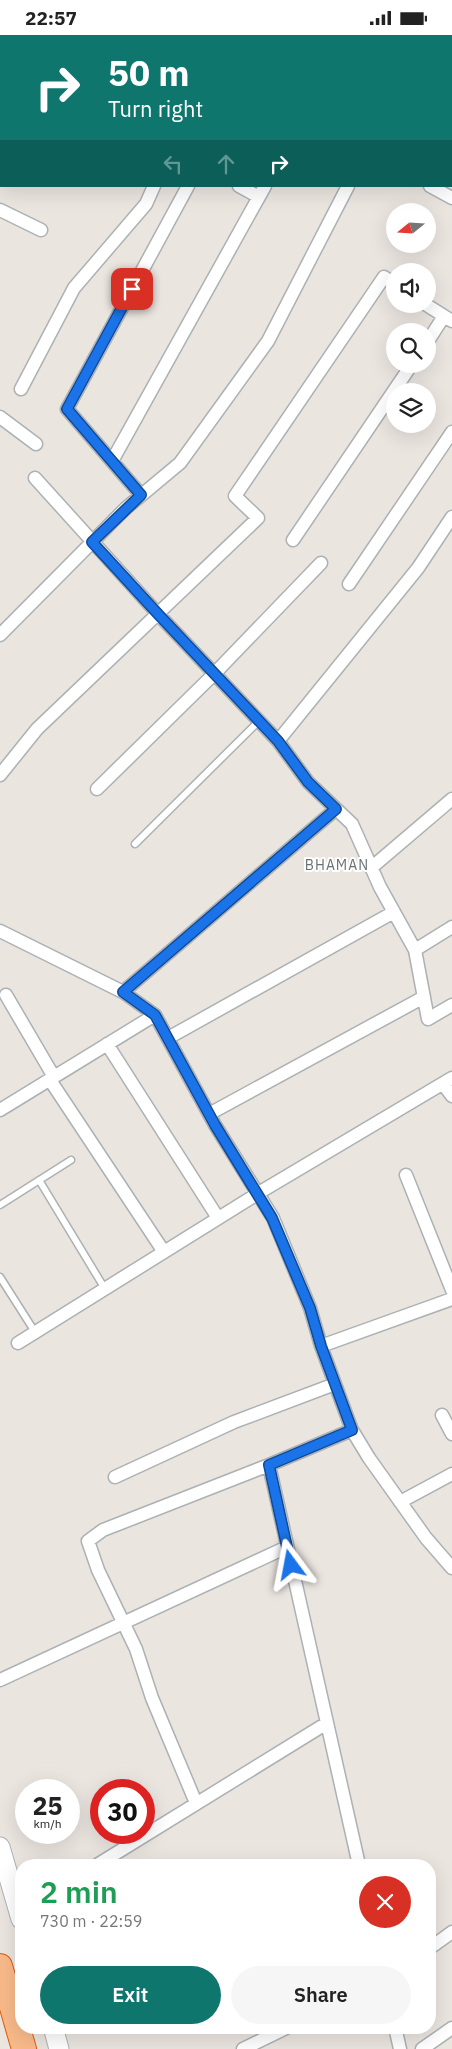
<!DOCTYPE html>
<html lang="en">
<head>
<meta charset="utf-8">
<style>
  body { margin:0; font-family:"IBM Plex Sans",sans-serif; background:#f6f6f6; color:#222; height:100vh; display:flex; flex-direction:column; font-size:19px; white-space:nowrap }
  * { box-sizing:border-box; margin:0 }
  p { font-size:16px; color:#767676 }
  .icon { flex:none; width:28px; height:28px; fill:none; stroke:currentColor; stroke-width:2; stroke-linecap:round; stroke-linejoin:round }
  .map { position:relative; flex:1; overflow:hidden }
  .drawer { position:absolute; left:15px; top:1824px; width:421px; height:175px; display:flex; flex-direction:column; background:#fff; border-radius:20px; box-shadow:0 5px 20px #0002 }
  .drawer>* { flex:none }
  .hud { position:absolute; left:0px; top:0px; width:452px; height:152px; box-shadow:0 5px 20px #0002; background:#0f766e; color:#fff; overflow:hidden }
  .needle { width:32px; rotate:252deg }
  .buttons { position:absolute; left:386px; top:168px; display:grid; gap:10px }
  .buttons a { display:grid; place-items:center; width:50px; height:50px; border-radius:50%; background:#fff; box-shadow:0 5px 20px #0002; font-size:25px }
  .speed { position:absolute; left:15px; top:1744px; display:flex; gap:10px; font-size:25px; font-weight:700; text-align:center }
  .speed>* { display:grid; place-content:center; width:65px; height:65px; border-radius:50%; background:#fff; box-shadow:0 5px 20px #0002; line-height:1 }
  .speed small { font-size:12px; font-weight:400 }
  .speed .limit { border:8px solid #d22; background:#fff; color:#111 }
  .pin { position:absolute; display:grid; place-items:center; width:42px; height:42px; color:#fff; margin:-21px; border-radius:10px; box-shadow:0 2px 8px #0006 }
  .me { position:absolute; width:55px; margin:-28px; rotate:347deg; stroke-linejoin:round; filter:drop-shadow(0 0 4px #0008) }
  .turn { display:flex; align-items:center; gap:18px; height:105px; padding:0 25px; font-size:22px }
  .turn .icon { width:65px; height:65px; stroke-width:2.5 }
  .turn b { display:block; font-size:35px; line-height:42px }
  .lanes { display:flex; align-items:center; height:48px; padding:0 25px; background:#0003; justify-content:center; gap:25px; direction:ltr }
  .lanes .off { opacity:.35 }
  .round { display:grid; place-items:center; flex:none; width:52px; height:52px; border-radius:26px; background:#f6f6f6 }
  .summary { display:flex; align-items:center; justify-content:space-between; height:85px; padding:0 25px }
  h1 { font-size:30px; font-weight:600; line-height:38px; color:#1e9e55 }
  .button { display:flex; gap:10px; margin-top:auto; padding:10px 25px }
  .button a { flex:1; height:58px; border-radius:30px; background:#0f766e; color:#fff; font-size:20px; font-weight:600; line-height:58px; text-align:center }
  .button a+a { background:#f6f6f6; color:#222 }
  .status { display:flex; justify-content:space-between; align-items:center; height:35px; padding:0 25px; background:#fff; direction:ltr }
  .status svg { height:14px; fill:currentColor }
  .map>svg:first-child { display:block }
</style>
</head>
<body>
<div class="status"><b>22:57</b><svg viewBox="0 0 49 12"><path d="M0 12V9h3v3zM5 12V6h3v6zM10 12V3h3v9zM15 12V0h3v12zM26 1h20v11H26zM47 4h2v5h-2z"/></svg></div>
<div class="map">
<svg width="452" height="2014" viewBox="0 0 452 2014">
  <rect width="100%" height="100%" fill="#ebe5e0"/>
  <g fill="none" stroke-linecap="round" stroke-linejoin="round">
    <g stroke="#acb1b3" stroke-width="9">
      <path id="service" d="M135,809L259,686
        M39,1145L105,1254
        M0,1170L71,1125
        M0,1242L35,1297"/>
    </g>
    <g stroke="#acb1b3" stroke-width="15">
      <path id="minor" d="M58,0L60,1
        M288,0L293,1
        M39,1L40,0
        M310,1L311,0
        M384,1V0
        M451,47L452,46
        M0,50L1,51
        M239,151L259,162
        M430,151L452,163
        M0,175L41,195
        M425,269L452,286
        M428,306L444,281
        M21,354L74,253L146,169L154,151
        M0,382L36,409
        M112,426L265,151
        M35,443L158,579L278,706
        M141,460L67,374L188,151
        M452,482L418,533L278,706L308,747L352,789L380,852L415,915L428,984L452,970
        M293,505L412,329
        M349,549L452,397
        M0,600L126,473L180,428L268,306L348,151
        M0,740L37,694L258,483L235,461L384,242L395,249
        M97,754L214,639L321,528
        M371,833L452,764
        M0,896L123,957L155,980L215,1090L273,1183L310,1273L321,1311L352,1395L369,1423L426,1503L452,1533
        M415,915L452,892
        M123,957L336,774
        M6,960L54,1042
        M168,1003L394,877
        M107,1009L218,1183
        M50,1045L164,1217
        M443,1049L452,1061
        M0,1075L155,980
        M209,1079L424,962
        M406,1140L452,1255
        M18,1308L257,1159L452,1043
        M321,1311L452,1264
        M442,1380L452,1399
        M352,1395L269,1430L359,1830
        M115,1442L234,1387L335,1349
        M400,1467L452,1439
        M0,1645L287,1512
        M196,1768L152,1663L136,1614L98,1535L88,1506L103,1495L269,1430
        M97,1830L327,1688
        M430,1913L452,1897
        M395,1992L400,2014
        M243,2014L288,1992
        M422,2014L452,1993"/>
    </g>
    <g stroke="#abb1b4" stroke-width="21">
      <path id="secondary" d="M0,1812L21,1884
        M53,1992L59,2014"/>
    </g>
    <g stroke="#e35a08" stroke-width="26">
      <path id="motorway" d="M0,1931L24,2014"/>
    </g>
    <use href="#service" stroke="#fff" stroke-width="6"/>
    <use href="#minor" stroke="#fff" stroke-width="12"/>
    <use href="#secondary" stroke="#fff" stroke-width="19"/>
    <use href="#motorway" stroke="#f9ba8a" stroke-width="24"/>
  </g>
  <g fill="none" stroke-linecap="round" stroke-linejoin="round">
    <g stroke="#114b97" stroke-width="12">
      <path id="route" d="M132,254L67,374L141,460L92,507L158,579L278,706L308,747L336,774L123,957L155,980L215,1090L272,1183L310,1273L321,1311L352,1395L269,1430L291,1530"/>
    </g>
    <use href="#route" stroke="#1a73e8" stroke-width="9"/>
  </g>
  <g text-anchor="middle" stroke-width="4" stroke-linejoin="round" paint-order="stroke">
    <g font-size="14" letter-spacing="1" fill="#6a7173" stroke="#fff">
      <text x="337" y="835">BHAMAN</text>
    </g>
  </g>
</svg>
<div class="buttons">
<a><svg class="needle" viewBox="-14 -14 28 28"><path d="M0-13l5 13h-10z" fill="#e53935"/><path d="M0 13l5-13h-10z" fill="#767676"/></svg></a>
<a><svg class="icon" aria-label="sound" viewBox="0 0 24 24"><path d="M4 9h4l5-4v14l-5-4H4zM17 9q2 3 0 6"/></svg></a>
<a><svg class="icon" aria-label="search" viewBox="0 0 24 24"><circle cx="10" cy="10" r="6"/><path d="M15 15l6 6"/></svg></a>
<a><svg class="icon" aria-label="layers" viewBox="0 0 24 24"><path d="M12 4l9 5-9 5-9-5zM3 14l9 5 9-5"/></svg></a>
</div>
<div class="speed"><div>25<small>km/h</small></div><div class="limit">30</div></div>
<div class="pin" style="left:132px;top:254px;background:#d93025"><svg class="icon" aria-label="arrive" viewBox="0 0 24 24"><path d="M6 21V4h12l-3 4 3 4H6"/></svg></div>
<svg class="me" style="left:291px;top:1530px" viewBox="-20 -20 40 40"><path d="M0-17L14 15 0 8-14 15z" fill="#1a73e8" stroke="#fff" stroke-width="4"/></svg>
<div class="hud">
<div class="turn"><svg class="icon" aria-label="right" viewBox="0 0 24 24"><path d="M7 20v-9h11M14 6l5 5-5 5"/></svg><div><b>50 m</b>Turn right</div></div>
<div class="lanes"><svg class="icon off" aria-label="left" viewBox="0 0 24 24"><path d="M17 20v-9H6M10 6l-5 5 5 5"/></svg><svg class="icon off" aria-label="ahead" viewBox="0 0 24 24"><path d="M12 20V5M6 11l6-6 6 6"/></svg><svg class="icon" aria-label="right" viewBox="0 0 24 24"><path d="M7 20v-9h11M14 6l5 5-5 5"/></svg></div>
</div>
<section class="drawer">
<div class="summary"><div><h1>2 min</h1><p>730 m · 22:59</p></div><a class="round" style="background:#d93025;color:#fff"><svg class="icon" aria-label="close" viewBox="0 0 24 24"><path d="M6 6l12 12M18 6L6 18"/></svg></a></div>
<div class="button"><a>Exit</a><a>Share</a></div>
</section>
</div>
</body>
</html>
